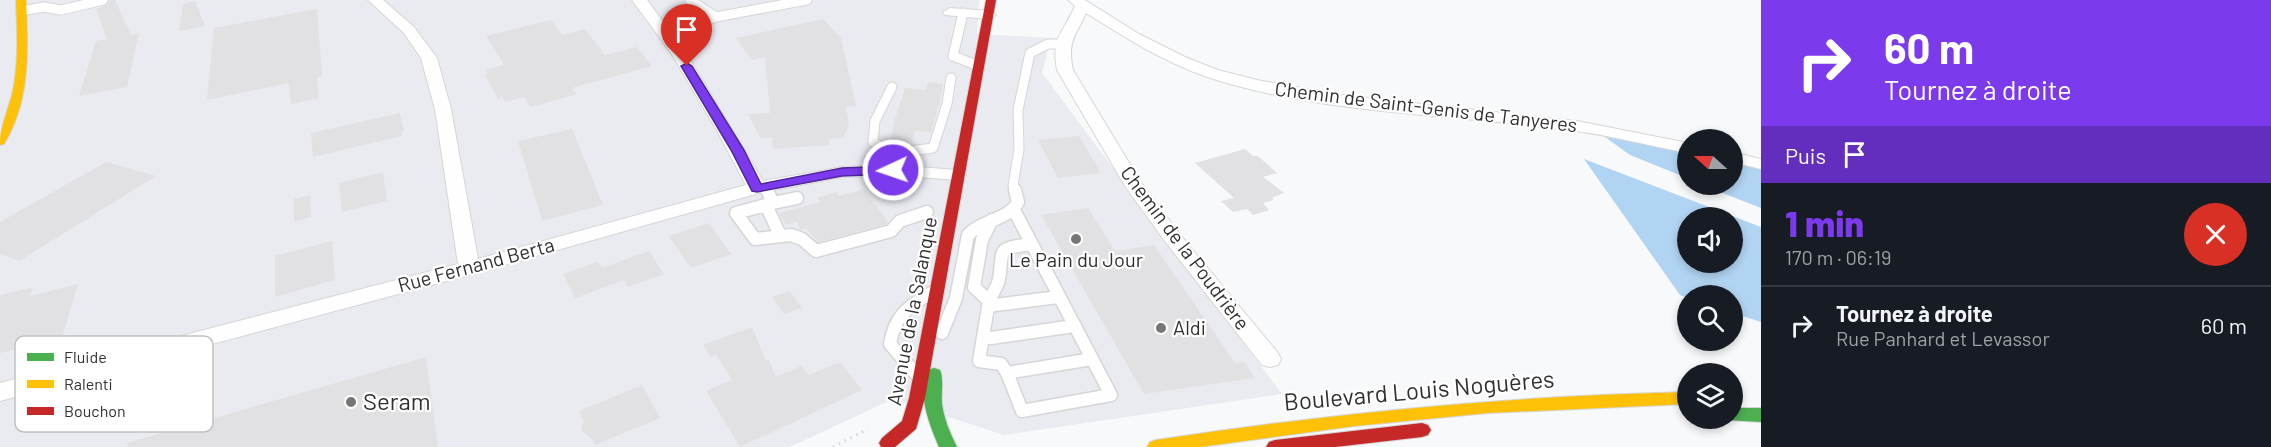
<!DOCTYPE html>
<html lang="fr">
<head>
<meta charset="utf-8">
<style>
  body { margin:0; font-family:Barlow,sans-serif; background:#242831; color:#f1f3f6; height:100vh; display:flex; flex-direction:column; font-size:22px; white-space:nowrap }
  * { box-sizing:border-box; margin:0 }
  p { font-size:20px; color:#9ea1a6 }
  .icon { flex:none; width:33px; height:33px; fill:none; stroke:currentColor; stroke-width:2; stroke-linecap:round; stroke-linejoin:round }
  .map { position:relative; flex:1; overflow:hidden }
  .side { display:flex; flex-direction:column; background:#171b24; width:510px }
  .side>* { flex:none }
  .top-card { background:#7c3aed; color:#fff; overflow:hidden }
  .needle { width:39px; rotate:291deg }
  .tools { position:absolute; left:1677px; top:129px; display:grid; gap:12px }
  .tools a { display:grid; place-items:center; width:66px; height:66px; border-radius:50%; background:#171b24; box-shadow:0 3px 9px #0003; font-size:30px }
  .pin { position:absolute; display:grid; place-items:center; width:51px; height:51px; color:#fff; margin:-62px -26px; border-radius:50% 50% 50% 0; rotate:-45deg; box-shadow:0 0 6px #0007 }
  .pin .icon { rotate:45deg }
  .me { position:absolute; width:66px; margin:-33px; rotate:267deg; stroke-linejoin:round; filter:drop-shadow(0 0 4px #0008) }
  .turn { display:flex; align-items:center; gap:21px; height:126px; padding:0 24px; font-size:27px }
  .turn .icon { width:78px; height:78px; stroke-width:2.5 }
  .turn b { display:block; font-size:42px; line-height:51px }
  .then { display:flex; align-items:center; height:57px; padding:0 24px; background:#0003; gap:12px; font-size:22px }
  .round { display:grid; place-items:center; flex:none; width:63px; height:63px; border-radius:32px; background:#242831 }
  .overview { display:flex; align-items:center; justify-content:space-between; height:102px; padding:0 24px }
  h1 { font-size:36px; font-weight:800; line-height:45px; color:#7c3aed }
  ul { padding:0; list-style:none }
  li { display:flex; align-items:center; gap:18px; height:78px; padding:0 24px; border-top:2px solid #363941 }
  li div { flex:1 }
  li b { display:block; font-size:22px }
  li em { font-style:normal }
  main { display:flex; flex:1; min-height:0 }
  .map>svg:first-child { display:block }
</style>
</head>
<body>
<main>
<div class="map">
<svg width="1761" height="447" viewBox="0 0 1761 447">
  <rect width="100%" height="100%" fill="#f8f9fa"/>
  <path fill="#e9ebf1" d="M0,0H979L977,34L1051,38L1042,73L1282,394L1004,435L893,399L790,447H0Z"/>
  <path fill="#b1d4f2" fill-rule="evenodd" d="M1605,137L1687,152V178L1630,155Z
    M1584,159L1761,227V322L1733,313L1732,296H1688L1687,298L1680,295ZM1688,218H1732V262H1688Z
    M1733,161L1761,167V208L1702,185L1732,184Z"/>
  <path fill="#e1e1e3" d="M110,0H115L131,35L139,33L127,87L79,96L96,41L107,39L96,9L107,5Z
    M195,1L205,26L179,31L183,4Z
    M317,9L322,76L317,78L319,98L291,104L289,83L207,100L214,28Z
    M823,19L841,38L856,106L846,107L849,126L843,138L829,139V145L773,149L772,137L760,138L748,114L770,113L765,57L752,60L736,38Z
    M551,20L562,35L585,29L605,55L637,47L652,66L572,88L577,94L530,107L524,97L505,102L502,97L498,99L485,75L488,74L486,70L504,65L486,36Z
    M928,82L943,84L940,102L931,132L915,131L912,142L891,140L894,122L905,88L926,90Z
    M400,113L404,131H401L402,136L313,157L311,133Z
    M572,129L603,205L542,221L518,141Z
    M1079,136L1101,173L1058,178L1038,140Z
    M1245,149L1253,156H1258L1277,173L1263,177L1284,193L1272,198L1274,200L1263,203L1269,210L1253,215L1247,209L1233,212L1221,201L1234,198L1195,163Z
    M106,162L156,176L19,261L0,254V222Z
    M383,172L387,201L342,212L339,183Z
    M864,189L888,222L886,224L818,242L806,228L801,230L797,222L786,225L779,213L820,202L817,198L837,192L839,196Z
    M310,195L311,217L294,222V199Z
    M1088,208L1115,251L1154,245L1235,363L1244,362L1255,378L1144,394L1041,215Z
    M709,223L731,254L691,268L669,236Z
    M332,241L335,280L275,297V256Z
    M649,251L664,274L628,287L624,280L575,298L563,274L598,262L602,268Z
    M78,284L62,338L0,353V295L33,287L30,296Z
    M790,291L802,308L784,314L772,297Z
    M752,327L766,361L769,360L776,377L801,366L809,375L840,362L862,390L740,447L706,391L732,380L716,354L711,357L703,345Z
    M426,357L438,447H128L127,443Z
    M642,385L660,418L595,445L591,438L583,432L581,427L584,421L579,411Z"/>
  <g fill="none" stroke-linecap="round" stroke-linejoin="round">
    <g stroke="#d5d6d7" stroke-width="11">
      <path id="lane-far1" d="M21,11L44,7L61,10L103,0
        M963,13L953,56L979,66
        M716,17L807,0
        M666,34L716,17L690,0
        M892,87L875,121L873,142L894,153L893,170
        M894,153L933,148L947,104L951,78
        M765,187L767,192
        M1015,192L1013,185L1019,149L1018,110L1030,53L1048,44H1062"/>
    </g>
    <g stroke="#d5d6d7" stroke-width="15">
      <path id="lane" d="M767,190L773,203L736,213L755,239L791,235L802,239L816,251L891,231L900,221L927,212
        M773,203L797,198
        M766,205L779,233
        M992,220L982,240L974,287L989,301L979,361L1001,364L1007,373L1022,411L1111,395L1014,210
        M989,301C992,294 998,286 999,279C1004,248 995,249 1031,244
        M988,306L1058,297
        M942,333L956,298L968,235C981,220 1009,220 1018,202L1015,190
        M983,337L991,338L1074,326
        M1007,373L1092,359
        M916,374L890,344C894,317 908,306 931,293"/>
    </g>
    <g stroke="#d5d6d7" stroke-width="2">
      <path id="street" d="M368,0H383L414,27L437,58L451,109L478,259L746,185L716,129L671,53L632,0H647L686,53L763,181L842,167L893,165L957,170L963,171L966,175L963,179L957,180L893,175L842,177L759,193L469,275L0,401V383L458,264L435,109L421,58L404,33Z
        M1068,0H1085L1139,34L1185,57L1218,70L1257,80L1341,95L1577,121L1688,143V153C1650,146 1613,136 1576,131C1456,114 1323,115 1207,77C1164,62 1124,37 1086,13C1075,38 1067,41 1073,70L1140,181L1178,232L1278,353L1281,359L1278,365L1270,367L1262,365L1164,240L1125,186L1057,70C1051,36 1063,34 1075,6Z
        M950,8L989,11L996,15L989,19L945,15L943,12Z
        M1732,152L1761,159V169L1732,162Z"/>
    </g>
    <g stroke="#d5d6d7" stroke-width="2">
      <path id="fast" d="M934,368L940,370C944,379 941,394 942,404C944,419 950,433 957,447H939C930,426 916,392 928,370Z
        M1732,408H1761V422L1726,420L1732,418Z"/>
    </g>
    <g stroke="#d5d6d7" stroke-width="2">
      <path id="slow" d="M16,0H26C28,49 31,100 4,144L0,145C0,125 9,109 13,90C19,60 17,30 16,0Z
        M1688,392V404L1488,413L1355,426L1200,447H1147L1150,442L1156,440C1333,413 1509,396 1688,392Z"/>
    </g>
    <g stroke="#d5d6d7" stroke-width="2">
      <path id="jam" d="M986,0H996L925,398L916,429L895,447H881L879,443L882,438L902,421L909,398Z
        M1422,423L1428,425L1431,430L1428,435L1422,437L1335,447H1266L1269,442L1275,440Z"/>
    </g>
    <path stroke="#d8d8d8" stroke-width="3" stroke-dasharray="1.5 5" stroke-linecap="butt" d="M833,447L868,429"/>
    <use href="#lane-far1" stroke="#fefefe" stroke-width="9"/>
    <use href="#lane" stroke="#fefefe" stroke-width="12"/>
    <use href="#street" fill="#fefefe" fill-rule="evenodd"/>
    <use href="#fast" fill="#4caf50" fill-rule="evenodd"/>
    <use href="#slow" fill="#ffc107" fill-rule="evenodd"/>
    <use href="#jam" fill="#c62828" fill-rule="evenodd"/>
  </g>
  <path fill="#7c3aed" stroke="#51269a" stroke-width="1.5" d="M687,63L692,66L744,150L761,184L842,168L893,166L899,170L893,174L842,176L757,192L752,191L731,150L681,66Z"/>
  <g fill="#767677" stroke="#fff" stroke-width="2">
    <circle cx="1076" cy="239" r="6"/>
    <circle cx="1161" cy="328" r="6"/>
    <circle cx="351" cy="402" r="6"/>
  </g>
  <g text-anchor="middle" stroke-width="4.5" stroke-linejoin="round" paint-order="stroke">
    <g font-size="20" fill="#303031" stroke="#fff">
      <text transform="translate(1426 107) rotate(7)" y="7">Chemin de Saint-Genis de Tanyeres</text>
      <text transform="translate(1185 248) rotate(53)" y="7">Chemin de la Poudrière</text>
      <text transform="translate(476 265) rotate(-15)" y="7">Rue Fernand Berta</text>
      <text transform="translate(912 311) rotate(-79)" y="7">Avenue de la Salanque</text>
    </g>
    <g font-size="20" fill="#303031" stroke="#fff">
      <text x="1076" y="267">Le Pain du Jour</text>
      <text x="1173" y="335" text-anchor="start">Aldi</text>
    </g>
    <g font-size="24" fill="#303031" stroke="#fff">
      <text transform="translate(1419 391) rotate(-5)" y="8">Boulevard Louis Noguères</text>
    </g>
    <g font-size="24" fill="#303031" stroke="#fff" text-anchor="start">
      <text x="363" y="410">Seram</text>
    </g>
  </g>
  <rect x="15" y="336" width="198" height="96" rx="9" fill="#fff" stroke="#c1c1c1" stroke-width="1.5"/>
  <rect x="27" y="353" width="27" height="8" fill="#4caf50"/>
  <rect x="27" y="380" width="27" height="8" fill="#ffc107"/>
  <rect x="27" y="407" width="27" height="8" fill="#c62828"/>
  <g font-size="16" fill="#303031">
    <text x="64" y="363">Fluide</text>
    <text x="64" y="390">Ralenti</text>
    <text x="64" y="417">Bouchon</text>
  </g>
</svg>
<div class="tools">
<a><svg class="needle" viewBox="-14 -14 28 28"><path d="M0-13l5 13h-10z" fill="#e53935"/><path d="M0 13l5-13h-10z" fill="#9ea1a6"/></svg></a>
<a><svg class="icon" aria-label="sound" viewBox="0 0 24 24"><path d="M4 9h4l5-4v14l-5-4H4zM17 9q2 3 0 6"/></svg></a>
<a><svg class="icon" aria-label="search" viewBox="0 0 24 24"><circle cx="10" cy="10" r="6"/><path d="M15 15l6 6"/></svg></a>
<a><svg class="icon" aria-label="layers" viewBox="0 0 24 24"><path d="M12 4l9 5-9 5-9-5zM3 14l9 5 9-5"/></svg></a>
</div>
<div class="pin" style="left:687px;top:66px;background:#d93025"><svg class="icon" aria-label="arrive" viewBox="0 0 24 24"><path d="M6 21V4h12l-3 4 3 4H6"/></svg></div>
<svg class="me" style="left:893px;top:170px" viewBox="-20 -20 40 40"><circle r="17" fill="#7c3aed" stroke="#fff" stroke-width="3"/><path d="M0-11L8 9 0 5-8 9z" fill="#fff"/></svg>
</div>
<section class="side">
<div class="top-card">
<div class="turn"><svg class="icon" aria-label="right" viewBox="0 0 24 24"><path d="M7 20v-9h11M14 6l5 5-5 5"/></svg><div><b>60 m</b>Tournez à droite</div></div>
<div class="then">Puis<svg class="icon" aria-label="arrive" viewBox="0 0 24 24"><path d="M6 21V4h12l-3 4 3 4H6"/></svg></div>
</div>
<div class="overview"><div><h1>1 min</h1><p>170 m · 06:19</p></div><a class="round" style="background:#d93025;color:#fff"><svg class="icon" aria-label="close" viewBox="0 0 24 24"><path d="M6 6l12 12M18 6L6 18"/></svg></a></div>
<ul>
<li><svg class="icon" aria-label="right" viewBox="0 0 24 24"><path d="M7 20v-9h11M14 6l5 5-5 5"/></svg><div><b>Tournez à droite</b><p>Rue Panhard et Levassor</p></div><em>60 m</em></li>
</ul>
</section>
</main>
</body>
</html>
